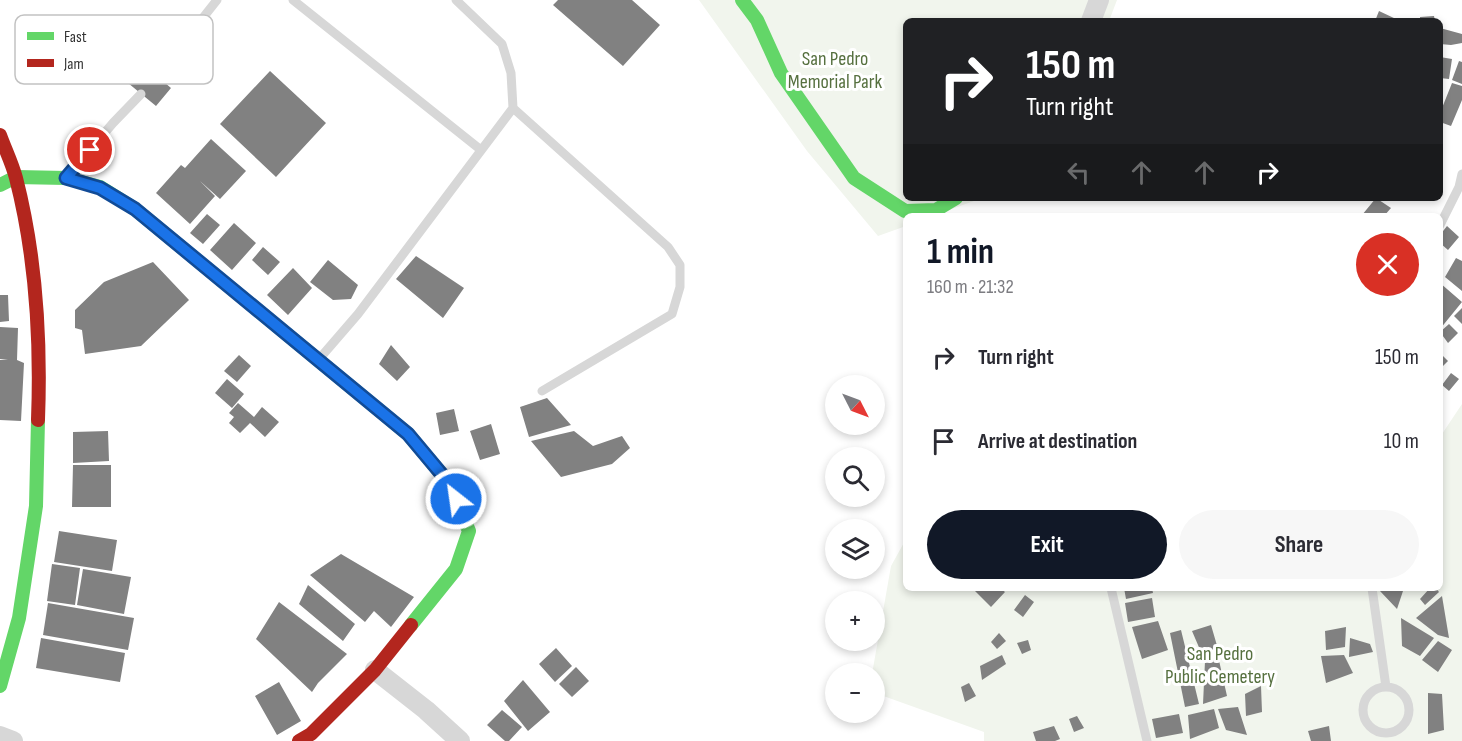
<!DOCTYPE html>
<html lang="en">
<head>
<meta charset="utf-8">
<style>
  body { margin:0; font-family:"Sofia Sans Condensed",sans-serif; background:#f7f7f7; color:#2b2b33; height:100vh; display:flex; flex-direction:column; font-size:22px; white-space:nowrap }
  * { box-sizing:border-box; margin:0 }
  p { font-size:20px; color:#7c7c81 }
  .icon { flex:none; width:33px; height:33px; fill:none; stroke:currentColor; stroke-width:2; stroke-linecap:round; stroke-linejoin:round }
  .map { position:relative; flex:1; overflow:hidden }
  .sheet { position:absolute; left:903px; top:213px; width:540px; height:378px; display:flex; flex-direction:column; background:#fff; border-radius:9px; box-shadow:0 3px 9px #0003 }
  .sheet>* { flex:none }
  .hud { position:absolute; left:903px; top:18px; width:540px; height:183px; border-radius:9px; box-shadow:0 3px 9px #0003; background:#202124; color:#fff; overflow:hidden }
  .needle { width:39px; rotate:132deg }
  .fabs { position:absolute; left:825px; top:375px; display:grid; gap:12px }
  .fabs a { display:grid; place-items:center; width:60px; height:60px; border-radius:50%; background:#fff; box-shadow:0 3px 9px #0003; font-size:30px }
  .pin { position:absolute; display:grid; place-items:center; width:51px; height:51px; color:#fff; margin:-26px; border:3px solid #fff; border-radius:50%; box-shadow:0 2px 6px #0007 }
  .me { position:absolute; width:66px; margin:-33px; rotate:330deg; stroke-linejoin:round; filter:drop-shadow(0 0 4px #0008) }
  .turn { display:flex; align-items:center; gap:21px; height:126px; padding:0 24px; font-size:27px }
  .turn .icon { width:78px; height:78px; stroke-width:2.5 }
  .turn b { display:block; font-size:42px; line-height:51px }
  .lanes { display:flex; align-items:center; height:57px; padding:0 24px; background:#0003; justify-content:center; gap:30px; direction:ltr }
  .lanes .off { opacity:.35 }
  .round { display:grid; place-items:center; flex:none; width:63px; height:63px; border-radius:32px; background:#f7f7f7 }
  .summary { display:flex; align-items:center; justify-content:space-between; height:102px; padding:0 24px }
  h1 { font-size:36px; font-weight:700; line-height:45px; color:#111827 }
  .primary-button { display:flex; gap:12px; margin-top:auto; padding:12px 24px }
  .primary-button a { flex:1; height:69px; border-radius:36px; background:#111827; color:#fff; font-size:24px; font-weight:700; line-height:69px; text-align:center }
  .primary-button a+a { background:#f7f7f7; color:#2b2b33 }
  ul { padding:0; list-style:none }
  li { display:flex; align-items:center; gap:18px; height:84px; padding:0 24px }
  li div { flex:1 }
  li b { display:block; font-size:22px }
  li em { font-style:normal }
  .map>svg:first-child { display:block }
</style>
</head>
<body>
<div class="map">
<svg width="1462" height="741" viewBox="0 0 1462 741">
  <rect width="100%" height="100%" fill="#fff"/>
  <path fill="#f1f5ed" d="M699,0H1117L1109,21H906V198H976L974,201L932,216H906V226L878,236L807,151Z
    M1462,404V741H984V732L875,693L874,674H872L891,566L906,539V588H1440V490L1442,489L1440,480V437Z"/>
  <path fill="#818181" d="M558,0H632L660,25L623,66L553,5Z
    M1379,11L1396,19L1395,21H1375Z
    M1434,16L1435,21H1420V17Z
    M1440,28L1462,34V43L1451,45L1440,44Z
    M1440,57L1452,59L1449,79L1440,78Z
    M1459,61L1462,62V84L1452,80Z
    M143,64L171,88L156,106L128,83Z
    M270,71L326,123L276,177L220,124Z
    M1452,83L1462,86V100L1451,126L1440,122V113Z
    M211,139L246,171L220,199L200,181L215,196L190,224L156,193L181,165L185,168Z
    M1376,198L1391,208L1384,216H1363L1362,215Z
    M207,214L220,225L203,244L190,233Z
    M234,223L256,243L232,270L210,250Z
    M1447,226L1459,237L1448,250L1440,243V235Z
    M263,247L280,262L268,275L252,260Z
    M416,256L464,288L443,318L396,279Z
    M1456,258L1462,261V291L1445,277Z
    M328,260L358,285L351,299L333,300L310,282Z
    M153,262L189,300L141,346L85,354L82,330L75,328V310L104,282Z
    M293,268L312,288L288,315L267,295Z
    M1440,283L1462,302L1440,329Z
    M0,295H8L9,321L0,322Z
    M1462,308V324L1454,316Z
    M1449,324L1458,333L1448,343L1440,332Z
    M0,327L18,328L17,360L24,363L21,421L0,420V360H8L0,359Z
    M391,345L410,367L397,381L379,364Z
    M1440,353L1448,361L1440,369Z
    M239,355L251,366L237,382L224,371Z
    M1451,373L1459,379L1449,391L1442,385Z
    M227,379L244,394L232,408L215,393Z
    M547,398L571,425L529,437L520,407Z
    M238,403L254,417L262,407L279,422L265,437L250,423L240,433L229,423L234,417L229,413Z
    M454,409L459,431L440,435L436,413Z
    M491,424L500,454L480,460L470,431Z
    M108,431L109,461L73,463V432Z
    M574,431L593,446L622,436L630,448L612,464L561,477L531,441Z
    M73,465H111V507H72Z
    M59,531L117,540L112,571L54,562Z
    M341,554L414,597L391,627L374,611L365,622L310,575Z
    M52,564L80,568L75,605L47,601Z
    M83,569L131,577L124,614L77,605Z
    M308,585L355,624L343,641L299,604Z
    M972,588H1000L1005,592L991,607Z
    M1124,588H1152L1153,593L1126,599Z
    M1380,588H1400L1403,591L1397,609L1380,591Z
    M1430,588H1436L1439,592L1425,605L1420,599Z
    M1025,595L1034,602L1023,617L1014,610Z
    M1442,596L1449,638L1438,635L1416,618Z
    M1152,598L1155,617L1128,622L1125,603Z
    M279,602L347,654L318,683L312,692L256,639Z
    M48,603L134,618L128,650L43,635Z
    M1401,618L1434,638L1420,656L1402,646Z
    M1158,621L1168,650L1142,659L1132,627Z
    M1211,625L1218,649L1201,652L1192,631Z
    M1346,627L1345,647L1326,650L1325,631Z
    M1181,630L1199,704L1185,707L1170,633Z
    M999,633L1006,641L997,649L991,642Z
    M41,638L125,653L120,682L36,668Z
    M1350,638L1370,644L1373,652L1349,657Z
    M1028,640L1031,650L1022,654L1017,643Z
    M1438,641L1452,650L1438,672L1422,660Z
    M556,648L572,666L555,682L539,664Z
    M1002,655L1006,664L982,680L980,666Z
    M1344,655L1353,673L1326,683L1321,656Z
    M1218,656L1227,696L1203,704L1205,661Z
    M576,667L589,681L572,697L559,684Z
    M523,680L550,712L528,731L504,701Z
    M279,682L301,721L277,735L255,696Z
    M969,683L976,696L965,702L961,687Z
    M1261,686L1262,712L1246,716L1245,694Z
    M1428,693L1442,694L1444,730L1428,734Z
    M1238,707L1247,735L1226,730L1218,709Z
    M1214,709L1219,728L1190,739L1188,715Z
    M502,710L522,727L509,741H505L487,725Z
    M1179,714L1183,733L1156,738L1152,719Z
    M1077,716L1084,728L1074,732L1069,719Z
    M1054,726L1060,739L1055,741H1036L1033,732Z
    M1329,726L1331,741H1311L1308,731Z"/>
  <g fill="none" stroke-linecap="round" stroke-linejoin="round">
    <path stroke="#d7d7d7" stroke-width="9" d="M293,0L481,150
      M157,76L217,0
      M513,108L668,247L680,265V287L672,314L542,391
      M68,176L113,123L141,94
      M1440,225L1459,187L1462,174
      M320,358L358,314L513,108L511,73L502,44L456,0
      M1111,588L1147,741
      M1372,588L1386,687
      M1363 710a23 23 0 1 1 46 0a23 23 0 1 1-46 0Z"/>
    <path stroke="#d7d7d7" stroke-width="20" d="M1091,21L1099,0
      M375,670L426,710L460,741
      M0,736L13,741"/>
    <path stroke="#63d668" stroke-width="14" d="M742,0L757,20L781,73L854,178L905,211L936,210L956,198
      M0,185L16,177L66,178L100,187L135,209L408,434L449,483L469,531L456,569L411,625
      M0,686L19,618L36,506L38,420"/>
    <path stroke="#b3261e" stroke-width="14" d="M0,135C5,149 12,163 16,178C36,256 41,340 38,420
      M299,741L311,734L375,670L411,625"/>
  </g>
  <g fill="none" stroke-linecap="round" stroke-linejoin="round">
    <g stroke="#114b97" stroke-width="15">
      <path id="route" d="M90,150L66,178L100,188L135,209L300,345L408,434L449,483L456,499"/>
    </g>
    <use href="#route" stroke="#1a73e8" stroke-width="10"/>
  </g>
  <g text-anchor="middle" stroke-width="6" stroke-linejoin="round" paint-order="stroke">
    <g font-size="20" fill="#56703f" stroke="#fff">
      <text x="835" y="65">San Pedro<tspan x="835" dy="23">Memorial Park</tspan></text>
      <text x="1220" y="660">San Pedro<tspan x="1220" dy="23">Public Cemetery</tspan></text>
    </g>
  </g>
  <rect x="15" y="15" width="198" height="69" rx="9" fill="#fff" stroke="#c2c2c2" stroke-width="1.5"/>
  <rect x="27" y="32" width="27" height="8" fill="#63d668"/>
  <rect x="27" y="59" width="27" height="8" fill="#b3261e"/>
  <g font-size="16" fill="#333">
    <text x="64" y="42">Fast</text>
    <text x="64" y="69">Jam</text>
  </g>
</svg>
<div class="fabs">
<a><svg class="needle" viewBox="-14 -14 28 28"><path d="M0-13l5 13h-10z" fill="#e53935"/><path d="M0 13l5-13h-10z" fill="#7c7c81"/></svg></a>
<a><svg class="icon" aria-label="search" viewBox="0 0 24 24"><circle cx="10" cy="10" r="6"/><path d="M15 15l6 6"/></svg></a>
<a><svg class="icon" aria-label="layers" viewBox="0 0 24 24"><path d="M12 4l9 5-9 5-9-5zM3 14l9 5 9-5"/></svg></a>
<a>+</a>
<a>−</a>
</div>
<div class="pin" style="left:90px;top:150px;background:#d93025"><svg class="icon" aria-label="arrive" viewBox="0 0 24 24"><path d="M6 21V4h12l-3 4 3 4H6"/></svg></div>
<svg class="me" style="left:456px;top:499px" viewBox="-20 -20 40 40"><circle r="17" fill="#1a73e8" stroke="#fff" stroke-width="3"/><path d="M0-11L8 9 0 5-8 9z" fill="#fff"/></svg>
<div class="hud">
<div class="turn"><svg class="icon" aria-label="right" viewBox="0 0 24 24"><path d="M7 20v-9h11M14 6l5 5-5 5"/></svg><div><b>150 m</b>Turn right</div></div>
<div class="lanes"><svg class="icon off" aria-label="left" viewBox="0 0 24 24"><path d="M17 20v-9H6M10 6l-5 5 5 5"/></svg><svg class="icon off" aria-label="ahead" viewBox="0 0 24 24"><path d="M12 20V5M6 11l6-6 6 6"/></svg><svg class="icon off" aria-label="ahead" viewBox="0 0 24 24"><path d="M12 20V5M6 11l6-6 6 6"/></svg><svg class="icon" aria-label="right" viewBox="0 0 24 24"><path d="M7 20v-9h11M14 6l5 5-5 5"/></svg></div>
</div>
<section class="sheet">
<div class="summary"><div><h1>1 min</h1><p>160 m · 21:32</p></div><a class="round" style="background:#d93025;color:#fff"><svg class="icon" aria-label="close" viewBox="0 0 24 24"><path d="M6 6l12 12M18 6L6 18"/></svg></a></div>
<ul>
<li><svg class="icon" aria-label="right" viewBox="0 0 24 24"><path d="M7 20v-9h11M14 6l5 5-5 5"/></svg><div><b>Turn right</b></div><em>150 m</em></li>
<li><svg class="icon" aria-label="arrive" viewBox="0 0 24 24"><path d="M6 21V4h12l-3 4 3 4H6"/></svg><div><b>Arrive at destination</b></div><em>10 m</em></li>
</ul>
<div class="primary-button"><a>Exit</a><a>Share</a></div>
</section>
</div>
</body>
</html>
